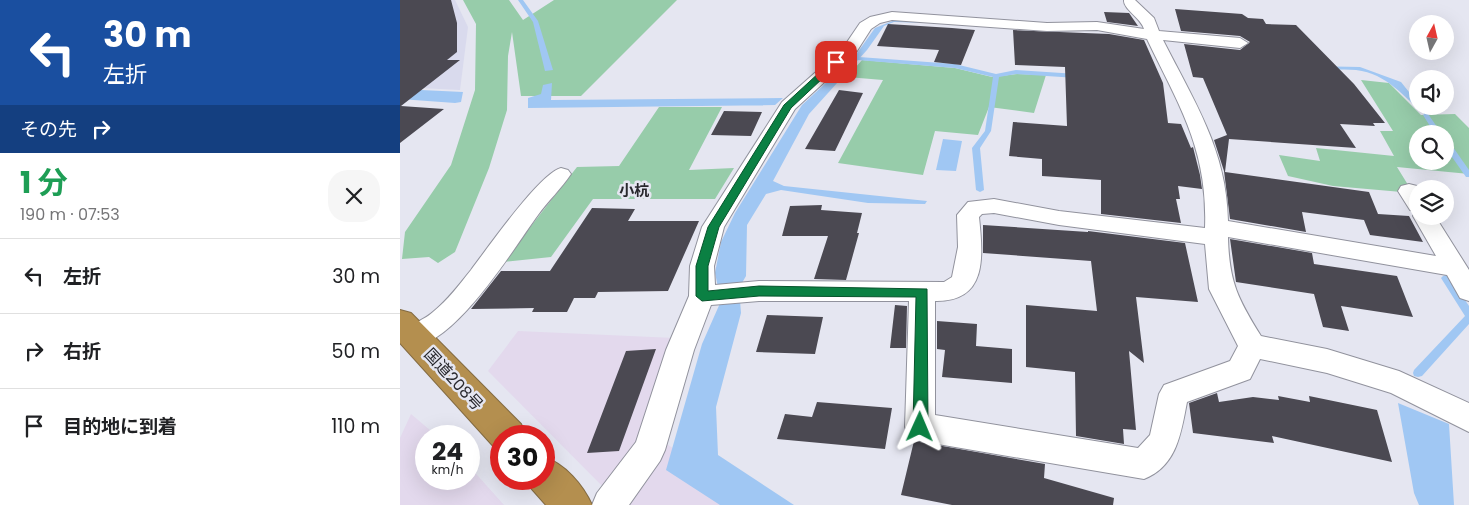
<!DOCTYPE html>
<html lang="ja">
<head>
<meta charset="utf-8">
<style>
  body { margin:0; font-family:Poppins,"Noto Sans JP",sans-serif; background:#f6f6f6; color:#202124; height:100vh; display:flex; flex-direction:column; font-size:19px; white-space:nowrap }
  * { box-sizing:border-box; margin:0 }
  p { font-size:16px; color:#757577 }
  .icon { flex:none; width:28px; height:28px; fill:none; stroke:currentColor; stroke-width:2; stroke-linecap:round; stroke-linejoin:round }
  .map { position:relative; flex:1; overflow:hidden }
  .side { display:flex; flex-direction:column; background:#fff; width:400px }
  .side>* { flex:none }
  .top-card { background:#1a4fa0; color:#fff; overflow:hidden }
  .needle { width:32px; rotate:8deg }
  .tools { position:absolute; left:1009px; top:15px; display:grid; gap:10px }
  .tools a { display:grid; place-items:center; width:45px; height:45px; border-radius:50%; background:#fff; box-shadow:0 5px 20px #0002; font-size:25px }
  .speed { position:absolute; left:15px; top:425px; display:flex; gap:10px; font-size:25px; font-weight:700; text-align:center }
  .speed>* { display:grid; place-content:center; width:65px; height:65px; border-radius:50%; background:#fff; box-shadow:0 5px 20px #0002; line-height:1 }
  .speed small { font-size:12px; font-weight:400 }
  .speed .limit { border:8px solid #d22; background:#fff; color:#111 }
  .pin { position:absolute; display:grid; place-items:center; width:42px; height:42px; color:#fff; margin:-21px; border-radius:10px; box-shadow:0 2px 8px #0006 }
  .me { position:absolute; width:55px; margin:-28px; rotate:1deg; stroke-linejoin:round; filter:drop-shadow(0 0 4px #0008) }
  .turn { display:flex; align-items:center; gap:18px; height:105px; padding:0 20px; font-size:22px }
  .turn .icon { width:65px; height:65px; stroke-width:2.5 }
  .turn b { display:block; font-size:35px; line-height:42px }
  .then { display:flex; align-items:center; height:48px; padding:0 20px; background:#0003; gap:10px; font-size:19px }
  .round { display:grid; place-items:center; flex:none; width:52px; height:52px; border-radius:20px; background:#f6f6f6 }
  .headline { display:flex; align-items:center; justify-content:space-between; height:85px; padding:0 20px }
  h1 { font-size:30px; font-weight:700; line-height:38px; color:#1e9e55 }
  ul { padding:0; list-style:none }
  li { display:flex; align-items:center; gap:15px; height:75px; padding:0 20px; border-top:1px solid #e0e0e0 }
  li div { flex:1 }
  li b { display:block; font-size:19px }
  li em { font-style:normal }
  main { display:flex; flex:1; min-height:0 }
  .map>svg:first-child { display:block }
</style>
</head>
<body>
<main>
<section class="side">
<div class="top-card">
<div class="turn"><svg class="icon" aria-label="left" viewBox="0 0 24 24"><path d="M17 20v-9H6M10 6l-5 5 5 5"/></svg><div><b>30 m</b>左折</div></div>
<div class="then">その先<svg class="icon" aria-label="right" viewBox="0 0 24 24"><path d="M7 20v-9h11M14 6l5 5-5 5"/></svg></div>
</div>
<div class="headline"><div><h1>1 分</h1><p>190 m · 07:53</p></div><a class="round"><svg class="icon" aria-label="close" viewBox="0 0 24 24"><path d="M6 6l12 12M18 6L6 18"/></svg></a></div>
<ul>
<li><svg class="icon" aria-label="left" viewBox="0 0 24 24"><path d="M17 20v-9H6M10 6l-5 5 5 5"/></svg><div><b>左折</b></div><em>30 m</em></li>
<li><svg class="icon" aria-label="right" viewBox="0 0 24 24"><path d="M7 20v-9h11M14 6l5 5-5 5"/></svg><div><b>右折</b></div><em>50 m</em></li>
<li><svg class="icon" aria-label="arrive" viewBox="0 0 24 24"><path d="M6 21V4h12l-3 4 3 4H6"/></svg><div><b>目的地に到着</b></div><em>110 m</em></li>
</ul>
</section>
<div class="map">
<svg width="1069" height="505" viewBox="0 0 1069 505">
  <rect width="100%" height="100%" fill="#e5e6f1"/>
  <path fill="#e3d9ed" d="M118,331L275,338L247,431L359,505H221L88,371Z
    M11,414L37,436H26V479H69V466L104,505H0V438Z"/>
  <path fill="#d9daed" d="M0,0H55L68,27L60,90L0,87Z"/>
  <path fill="#97ccaa" fill-rule="evenodd" d="M63,0H109L123,20L154,0H277L181,96H121L112,32L108,56L107,110L89,168L55,252L38,263L29,257L2,259L5,232L51,165L75,90L76,24Z
    M462,60L555,68L592,77L617,74L646,75L634,113L589,107L578,135L535,131L523,175L438,163L483,80L447,77Z
    M961,80L989,83L1021,115L1055,114L1069,128V174L997,167L1013,193L933,186L888,176L879,155L920,161L916,148L994,156L980,131H993ZM1018,134H1045V161H1018Z
    M259,107H322L289,170L334,168L315,199H193L151,257L103,262L177,167L219,166Z"/>
  <path fill="#a0c7f3" d="M118,0H123L138,21L153,70L145,71L133,22Z
    M495,20L566,24L494,22L484,26L467,50L409,114L373,181L384,186L527,201L525,204L468,203L381,190L366,194L347,225L346,276L339,288L341,313L316,407L318,455L394,505H320L266,470L302,344L321,301L315,273L321,242L335,213L402,105L455,56L475,28Z
    M910,66L960,67L1001,82L1017,102L1018,106H1021L1028,114L1026,115C1002,96 988,74 956,70C941,68 924,72 910,66Z
    M152,83L151,100L383,98L375,105L128,108V98L141,94L143,85Z
    M0,89L63,92L61,102L55,103L0,99Z
    M543,139L562,141L556,171L536,170Z
    M998,403L1049,424L1054,505H1019L1014,493Z"/>
  <g fill="none" stroke-linecap="round" stroke-linejoin="round">
    <path fill="#a0c7f3" fill-rule="evenodd" d="M459,57L555,64L596,74L616,70L677,74L680,76L677,78L616,74L599,77L591,131L580,148L584,190L580,192L576,190L572,148L585,131L593,77L555,68L457,60L456,59Z
      M1026,113L1028,114L1042,134H1035L1023,115Z
      M1045,140H1048L1069,170V177H1066L1045,147Z
      M1046,275L1049,276L1069,306V324L1022,376L1018,377L1014,376L1013,373L1014,370L1065,316L1041,278L1043,276Z"/>
  </g>
  <path fill="#4b4952" d="M0,0H51L57,23V52L47,60H60L1,106L44,109L0,143Z
    M775,9L842,14L848,18L863,19L866,24L896,25L954,84L985,123H973L975,126L940,124L956,148L829,139L825,172L969,192L978,214L1009,216L1023,242L970,235L964,220L902,212L906,232L830,219L824,171L814,140L827,135L803,78L793,77L784,44L840,50L850,42L840,36L781,31Z
    M704,12L729,13L738,26L707,22Z
    M488,24L552,28L575,30L561,65L534,62L539,50L477,46Z
    M613,30L709,34L744,40L763,83L768,123L781,124L791,148L793,147L800,175L802,189L778,186L780,199H776L781,223L701,214V180L642,176V159L609,156L613,122L667,126L665,67L615,65Z
    M439,90L463,93L435,151L405,149Z
    M324,111L362,112L351,136L311,135Z
    M422,205L421,210L462,213L457,233H459L446,280L414,279L428,236H382L390,206Z
    M192,208L235,209L228,221H299L268,291L198,292L195,298H174L167,312H132L134,308L71,309L101,271H150Z
    M583,225L688,232V231L785,243L798,302L736,297L744,363L729,351L736,430L723,429L724,444L676,436L675,372L626,367V305L697,311L691,261L583,253Z
    M830,239L912,253L914,264L997,276L1013,317L941,306L949,331L923,327L914,294L836,282Z
    M495,305L507,306L506,348H490Z
    M367,315L423,317L415,354L356,352Z
    M537,321L577,324L576,346L612,349V383L542,377L545,350L537,349Z
    M256,349L219,451L187,453L226,351Z
    M817,393L819,402L853,397L879,400L878,396L910,402L909,396L977,410L992,462L872,436L874,443L793,433L789,403Z
    M417,402L492,408L485,449L377,439L385,414L412,417Z
    M514,441L645,464L644,478L714,498L713,505H552L501,495Z"/>
  <g fill="none" stroke-linecap="round" stroke-linejoin="round">
    <g stroke="#91929d" stroke-width="2">
      <path id="street" d="M724,0H735L754,18L759,31L840,38L848,43L840,48L763,40C794,101 827,151 828,221L1036,256L1013,216L1016,211L1010,210L998,191L1001,186L1009,184L1017,186L1018,216H1035L1069,270V301L1060,298L1047,275L828,237C829,282 838,299 861,336L927,349L999,371L1069,403V432L991,393L927,373L860,359L850,379L787,402C781,433 777,466 744,479L520,441L509,437L505,427L509,301H359L311,305L294,350L265,450L260,461L229,505H192L197,493L236,442L266,350L289,296L290,266L302,227L382,102L443,48L460,23L470,17L492,12L647,23L697,22L744,29C741,18 723,9 724,0ZM492,20L647,31L697,30L747,39C779,106 808,149 805,228L659,211L594,199L568,202L557,215L558,247L552,277L544,282L359,281L315,285L314,266L324,227L395,109L455,54L471,29L480,23ZM594,213L659,225L805,244L809,289L838,346L830,361L764,385L759,394L750,435L738,448L535,415V301C588,302 583,256 579,217L582,214Z
        M161,168L168,170L171,174C161,189 148,201 138,215C115,246 47,359 4,345L0,337C7,324 22,322 33,312C48,300 59,285 71,270C87,249 140,173 161,168Z"/>
    </g>
    <g stroke="#836b43" stroke-width="2">
      <path id="highway" d="M0,310L11,313L121,424L126,436H101V450L95,448L0,343Z
        M144,457C165,464 183,485 192,505H146L131,488L127,479H144Z"/>
    </g>
    <use href="#street" fill="#fff" fill-rule="evenodd"/>
    <use href="#highway" fill="#b48f4f" fill-rule="evenodd"/>
  </g>
  <path fill="#0b8043" stroke="#07532c" d="M433,60L440,62L391,108L319,227L308,266V291L359,286L527,289L528,427L526,431L520,433L515,431L513,427L516,297L359,296L302,301L296,296V266L308,227L384,105Z"/>
  <g text-anchor="middle" stroke-width="5" stroke-linejoin="round" paint-order="stroke">
    <g font-size="15" font-weight="bold" fill="#28282d" stroke="#e5e6f1">
      <text x="234" y="196">小杭</text>
    </g>
    <g font-size="16" fill="#28282d" stroke="#e5e6f1">
      <text transform="translate(54 379) rotate(47)" y="6">国道208号</text>
    </g>
  </g>
</svg>
<div class="tools">
<a><svg class="needle" viewBox="-14 -14 28 28"><path d="M0-13l5 13h-10z" fill="#e53935"/><path d="M0 13l5-13h-10z" fill="#757577"/></svg></a>
<a><svg class="icon" aria-label="sound" viewBox="0 0 24 24"><path d="M4 9h4l5-4v14l-5-4H4zM17 9q2 3 0 6"/></svg></a>
<a><svg class="icon" aria-label="search" viewBox="0 0 24 24"><circle cx="10" cy="10" r="6"/><path d="M15 15l6 6"/></svg></a>
<a><svg class="icon" aria-label="layers" viewBox="0 0 24 24"><path d="M12 4l9 5-9 5-9-5zM3 14l9 5 9-5"/></svg></a>
</div>
<div class="speed"><div>24<small>km/h</small></div><div class="limit">30</div></div>
<div class="pin" style="left:436px;top:62px;background:#d93025"><svg class="icon" aria-label="arrive" viewBox="0 0 24 24"><path d="M6 21V4h12l-3 4 3 4H6"/></svg></div>
<svg class="me" style="left:520px;top:427px" viewBox="-20 -20 40 40"><path d="M0-17L14 15 0 8-14 15z" fill="#0b8043" stroke="#fff" stroke-width="4"/></svg>
</div>
</main>
</body>
</html>
